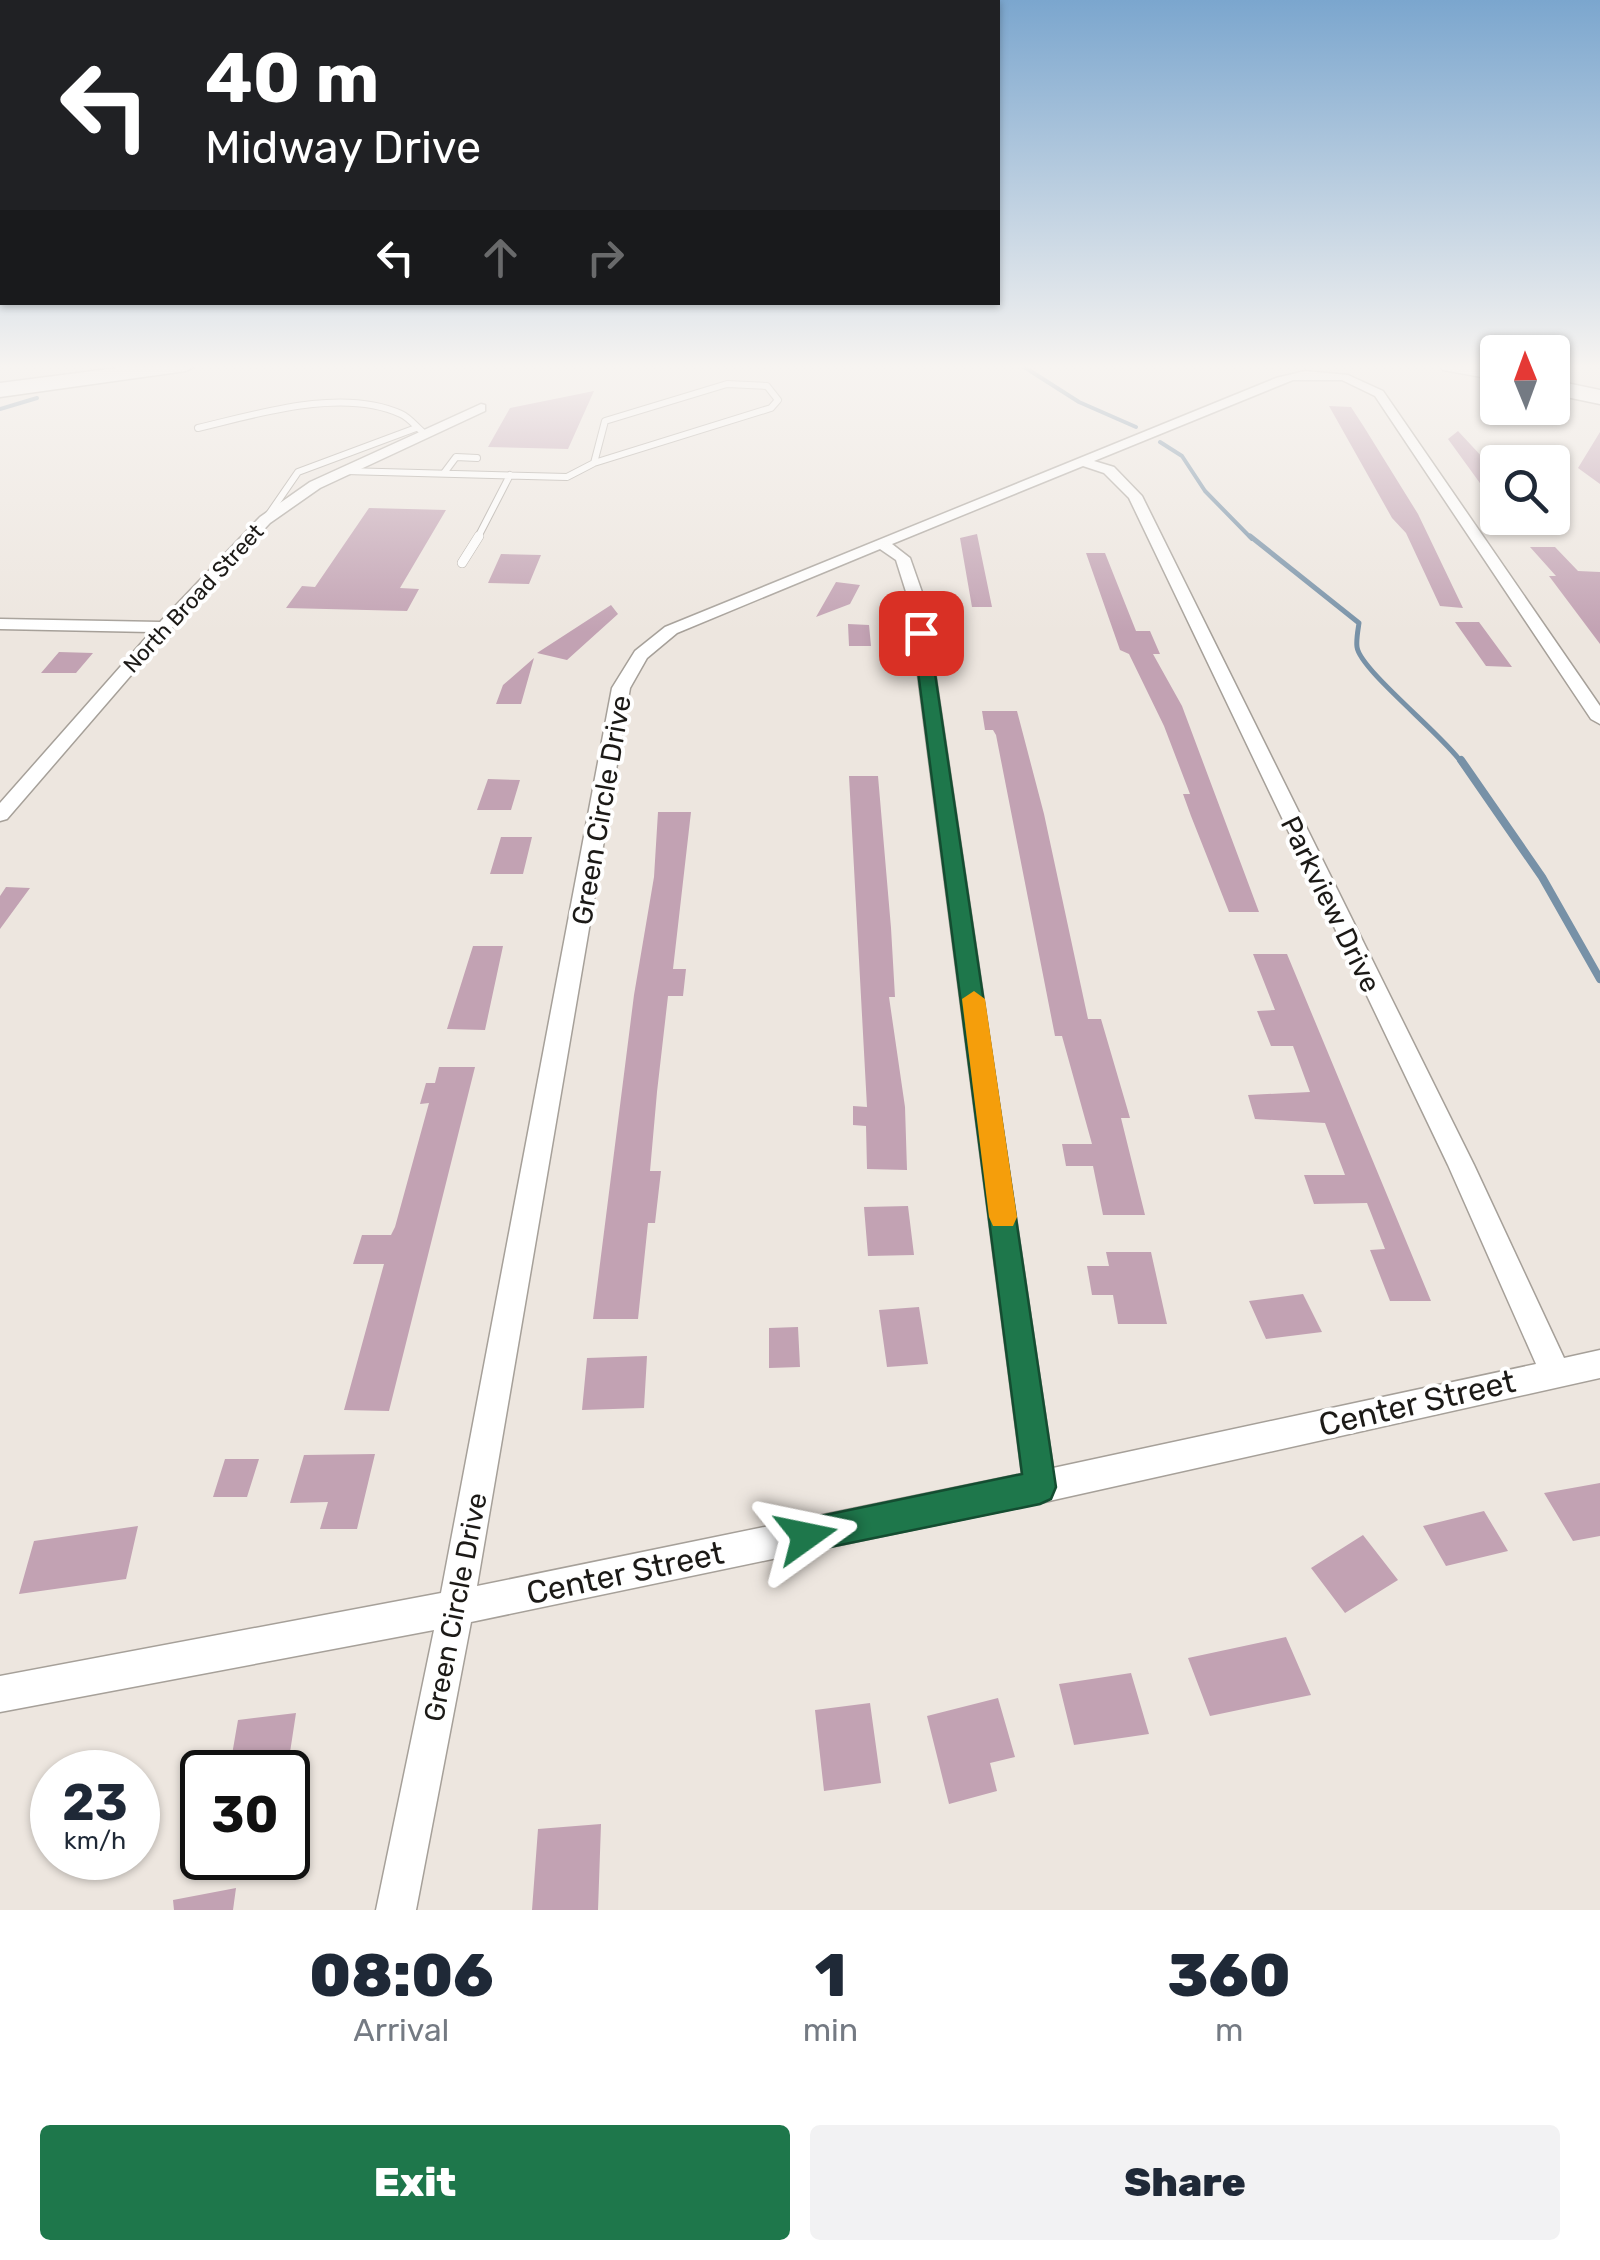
<!DOCTYPE html>
<html lang="en">
<head>
<meta charset="utf-8">
<style>
  body { margin:0; font-family:Rubik,sans-serif; background:#f2f2f3; color:#1f2937; height:100vh; display:flex; flex-direction:column; font-size:38px; white-space:nowrap }
  * { box-sizing:border-box; margin:0 }
  p { font-size:32px; color:#747a83 }
  .icon { flex:none; width:55px; height:55px; fill:none; stroke:currentColor; stroke-width:2; stroke-linecap:round; stroke-linejoin:round }
  .map { position:relative; height:1910px; overflow:hidden }
  .drawer { display:flex; flex-direction:column; background:#fff; flex:1 }
  .drawer>* { flex:none }
  .guide { position:absolute; left:0px; top:0px; width:1000px; height:305px; box-shadow:0 2px 8px #0004; background:#202124; color:#fff; overflow:hidden }
  .needle { width:65px; rotate:359deg }
  .controls { position:absolute; left:1480px; top:335px; display:grid; gap:20px }
  .controls a { display:grid; place-items:center; width:90px; height:90px; border-radius:10px; background:#fff; box-shadow:0 2px 8px #0004; font-size:50px }
  .speed { position:absolute; left:30px; top:1750px; display:flex; gap:20px; font-size:50px; font-weight:700; text-align:center }
  .speed>* { display:grid; place-content:center; width:130px; height:130px; border-radius:50%; background:#fff; box-shadow:0 2px 8px #0004; line-height:1 }
  .speed small { font-size:25px; font-weight:400 }
  .speed .limit { border:5px solid #111; border-radius:15px; background:#fff; color:#111 }
  .pin { position:absolute; display:grid; place-items:center; width:85px; height:85px; color:#fff; margin:-42px; border-radius:20px; box-shadow:0 5px 15px #0006 }
  .me { position:absolute; width:110px; margin:-55px; rotate:78deg; stroke-linejoin:round; filter:drop-shadow(0 0 8px #0008) }
  .turn { display:flex; align-items:center; gap:35px; height:210px; padding:0 40px; font-size:45px }
  .turn .icon { width:130px; height:130px; stroke-width:2.5 }
  .turn b { display:block; font-size:70px; line-height:85px }
  .lanes { display:flex; align-items:center; height:95px; padding:0 40px; background:#0003; justify-content:center; gap:50px; direction:ltr }
  .lanes .off { opacity:.35 }
  .eta { display:flex; justify-content:space-evenly; align-items:center; height:170px; text-align:center }
  .eta b { font-size:60px; font-weight:800; line-height:70px }
  .action { display:flex; gap:20px; margin-top:auto; padding:20px 40px }
  .action a { flex:1; height:115px; border-radius:10px; background:#1e774b; color:#fff; font-size:40px; font-weight:800; line-height:115px; text-align:center }
  .action a+a { background:#f2f2f3; color:#1f2937 }
  .map>svg:first-child { display:block }
</style>
</head>
<body>
<div class="map">
<svg width="1600" height="1910" viewBox="0 0 1600 1910">
  <rect width="100%" height="100%" fill="#ede6df"/>
  <g fill="none" stroke-linecap="round" stroke-linejoin="round">
    <path stroke="#7791a7" stroke-width="4" d="M1021,365L1079,402L1136,427
      M0,409L37,398
      M1160,442L1182,456L1205,491L1252,539"/>
    <path stroke="#7791a7" stroke-width="5" d="M1250,536L1359,623C1358,630 1356,640 1357,647C1360,670 1443,735 1462,763"/>
    <path stroke="#7791a7" stroke-width="8" d="M1461,760L1542,877L1600,979"/>
  </g>
  <path fill="#c2a2b3" d="M594,391L568,449L488,447L510,408Z
    M1329,406L1351,407L1364,427L1418,514L1463,608L1440,606L1406,533L1392,518Z
    M1458,431L1498,474V508L1448,439Z
    M1600,432V484L1578,468Z
    M369,508L446,510L400,588L419,589L407,611L286,608L302,586L315,587Z
    M977,534L992,607H972L960,538Z
    M1530,547H1555L1578,571L1600,572V644L1549,576H1556Z
    M1086,553H1105L1136,631H1150L1160,654H1153L1182,706L1259,912H1229L1191,816L1183,794H1190L1164,726L1129,654L1120,650Z
    M501,554L541,555L529,584L488,583Z
    M836,582L860,585L850,604L816,617Z
    M611,605L618,614L567,660L537,653Z
    M1455,622H1479L1512,667L1486,666Z
    M848,624L869,625L871,646H849Z
    M59,652L93,653L76,673H41Z
    M534,658L521,704H496L503,685Z
    M982,711H1017L1044,814L1088,1019H1101L1130,1118H1121L1145,1215H1103L1093,1166H1066L1062,1144H1092L1062,1036H1055L996,735L993,730H985Z
    M849,776H878L891,928L895,997H889L905,1107L907,1170L867,1169L866,1126L853,1125V1106L867,1107Z
    M488,779L520,780L511,810H477Z
    M658,812H691L673,969H686L683,996H668L657,1092L650,1171H661L655,1223H648L638,1319H593L634,995L654,877Z
    M501,837H532L523,874H490Z
    M6,887L30,888L0,929V896Z
    M473,946H503L485,1030L447,1029Z
    M1253,954H1287L1431,1301H1390L1370,1250L1385,1249L1367,1203L1314,1204L1304,1175H1345L1325,1123L1255,1119L1248,1095L1310,1092L1293,1046H1271L1257,1011L1275,1010Z
    M439,1067H475L389,1411L344,1410L384,1264H353L362,1235H391L395,1227L429,1103L420,1104L426,1083H435Z
    M908,1206L914,1255L868,1256L864,1207Z
    M1106,1252H1151L1167,1324H1118L1113,1295H1092L1087,1266H1109Z
    M1303,1294L1322,1332L1266,1339L1249,1301Z
    M919,1307L928,1364L887,1367L879,1310Z
    M798,1327L800,1367L769,1368V1328Z
    M647,1356L644,1408L582,1410L587,1358Z
    M375,1454L357,1529H320L328,1502L290,1503L304,1455Z
    M225,1459H259L247,1497H213Z
    M1600,1483V1536L1573,1541L1544,1493Z
    M1484,1511L1508,1551L1446,1566L1423,1526Z
    M138,1526L126,1579L19,1594L34,1541Z
    M1363,1535L1398,1580L1345,1613L1311,1568Z
    M1286,1637L1311,1695L1210,1716L1188,1658Z
    M1131,1673L1149,1734L1074,1745L1059,1684Z
    M998,1698L1015,1757L990,1763L997,1791L949,1804L927,1716Z
    M870,1703L881,1783L824,1791L815,1710Z
    M296,1713L287,1772H229L238,1720Z
    M601,1824L598,1910H532L538,1829Z
    M236,1888L233,1910H174L173,1900Z"/>
  <g fill="none" stroke-linecap="round" stroke-linejoin="round">
    <g stroke="#a6a099" stroke-width="8">
      <path id="service-far1" d="M727,384L767,386L778,400L771,408L594,463L605,421Z
        M198,428C257,414 342,387 401,414C410,418 417,428 425,434
        M345,471L567,477L594,463
        M444,473L456,457L477,458
        M267,517L298,472L416,428
        M477,539L510,475"/>
    </g>
    <g stroke="#a6a099" stroke-width="10">
      <path id="service" d="M462,563L479,536"/>
    </g>
    <g stroke="#a6a099" stroke-width="3">
      <path id="minor" d="M1305,371L1348,375L1383,391L1600,706V724L1591,719L1375,396L1342,380H1293L1094,461L1114,467L1142,496L1474,1165L1564,1358L1600,1350V1378L1040,1503L471,1622L416,1910H376L434,1630L0,1712V1676L441,1593L612,688L635,651L665,627L1276,378ZM1083,466L1104,473L1129,498L1448,1165L1536,1364L1053,1468L924,598L910,558L892,544ZM880,549L896,560L908,598L1022,1474L477,1586L630,688L647,658L677,633Z
        M481,404L485,405V411L320,488L270,523L170,630L7,819L0,821V803L151,632L0,629V619L160,622L260,517L310,482Z"/>
    </g>
    <g stroke="#a6a099" stroke-width="3">
      <path id="motorway" d="M140,365H197L186,371L0,397V383Z
        M1440,365L1498,367V380L1443,370Z
        M1552,380L1600,390V404L1552,394Z"/>
    </g>
    <use href="#service-far1" stroke="#fff" stroke-width="6"/>
    <use href="#service" stroke="#fff" stroke-width="9"/>
    <use href="#minor" fill="#fff" fill-rule="evenodd"/>
    <use href="#motorway" fill="#fff" fill-rule="evenodd"/>
  </g>
  <linearGradient id="sky" x2="0" y2="1"><stop stop-color="#7ba6ce"/><stop offset="0.58" stop-color="#f7f4f1"/><stop offset="1" stop-color="#f7f4f1" stop-opacity="0"/></linearGradient>
  <rect width="1600" height="632" fill="url(#sky)"/>
  <path fill="#1e774b" stroke="#144d31" stroke-width="2.5" d="M921,628L929,633L1056,1487L1051,1499L1040,1504L806,1552L794,1548L789,1536L794,1523L806,1519L1022,1474L913,633Z"/>
  <path fill="#f59e0b" d="M974,991L985,999L1017,1217L1013,1226H993L989,1217L962,999Z"/>
  <g text-anchor="middle" stroke-width="8" stroke-linejoin="round" paint-order="stroke">
    <g font-size="22" fill="#1c1a17" stroke="#fff">
      <text transform="translate(193 598) rotate(-47)" y="8">North Broad Street</text>
    </g>
    <g font-size="28" fill="#1c1a17" stroke="#fff">
      <text transform="translate(601 810) rotate(-80)" y="10">Green Circle Drive</text>
      <text transform="translate(1331 904) rotate(64)" y="10">Parkview Drive</text>
      <text transform="translate(455 1607) rotate(-79)" y="10">Green Circle Drive</text>
    </g>
    <g font-size="32" fill="#1c1a17" stroke="#fff">
      <text transform="translate(1417 1403) rotate(-13)" y="11">Center Street</text>
      <text transform="translate(625 1573) rotate(-12)" y="11">Center Street</text>
    </g>
  </g>
</svg>
<div class="controls">
<a><svg class="needle" viewBox="-14 -14 28 28"><path d="M0-13l5 13h-10z" fill="#e53935"/><path d="M0 13l5-13h-10z" fill="#747a83"/></svg></a>
<a><svg class="icon" aria-label="search" viewBox="0 0 24 24"><circle cx="10" cy="10" r="6"/><path d="M15 15l6 6"/></svg></a>
</div>
<div class="speed"><div>23<small>km/h</small></div><div class="limit">30</div></div>
<div class="pin" style="left:921px;top:633px;background:#d93025"><svg class="icon" aria-label="arrive" viewBox="0 0 24 24"><path d="M6 21V4h12l-3 4 3 4H6"/></svg></div>
<svg class="me" style="left:806px;top:1536px" viewBox="-20 -20 40 40"><path d="M0-17L14 15 0 8-14 15z" fill="#1e774b" stroke="#fff" stroke-width="4"/></svg>
<div class="guide">
<div class="turn"><svg class="icon" aria-label="left" viewBox="0 0 24 24"><path d="M17 20v-9H6M10 6l-5 5 5 5"/></svg><div><b>40 m</b>Midway Drive</div></div>
<div class="lanes"><svg class="icon" aria-label="left" viewBox="0 0 24 24"><path d="M17 20v-9H6M10 6l-5 5 5 5"/></svg><svg class="icon off" aria-label="ahead" viewBox="0 0 24 24"><path d="M12 20V5M6 11l6-6 6 6"/></svg><svg class="icon off" aria-label="right" viewBox="0 0 24 24"><path d="M7 20v-9h11M14 6l5 5-5 5"/></svg></div>
</div>
</div>
<section class="drawer">
<div class="eta">
<div><b>08:06</b><p>Arrival</p></div>
<div><b>1</b><p>min</p></div>
<div><b>360</b><p>m</p></div>
</div>
<div class="action"><a>Exit</a><a>Share</a></div>
</section>
</body>
</html>
